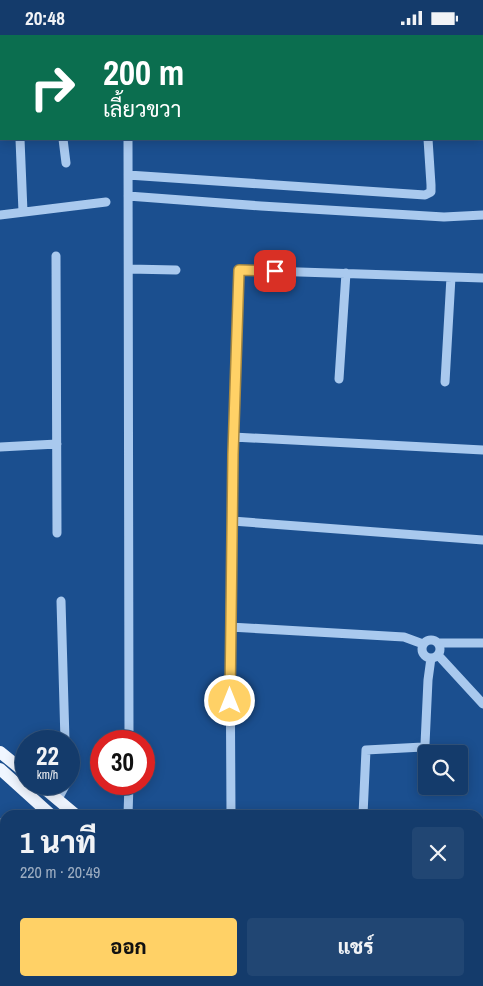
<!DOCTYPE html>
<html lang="th">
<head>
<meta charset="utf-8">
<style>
  body { margin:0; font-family:"Archivo Narrow",Sarabun,sans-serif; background:#214673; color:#f1f3f6; height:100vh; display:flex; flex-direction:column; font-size:19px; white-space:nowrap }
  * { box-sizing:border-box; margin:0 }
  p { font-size:16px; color:#9dadc1 }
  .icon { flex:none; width:28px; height:28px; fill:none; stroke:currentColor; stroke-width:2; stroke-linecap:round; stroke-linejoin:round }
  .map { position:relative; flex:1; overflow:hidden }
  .sheet { position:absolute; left:0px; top:775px; width:484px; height:176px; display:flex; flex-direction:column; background:#143b6b; border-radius:15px 15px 0 0; box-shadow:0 2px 12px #0003,0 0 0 1px #33557e }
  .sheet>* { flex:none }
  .guide { position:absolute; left:0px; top:0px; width:484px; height:105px; box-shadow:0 2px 12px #0003,0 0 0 1px #33557e; background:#0b6e4f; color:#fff; overflow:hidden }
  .buttons { position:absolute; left:418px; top:710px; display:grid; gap:10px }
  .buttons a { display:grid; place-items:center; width:50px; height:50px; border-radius:5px; background:#143b6b; box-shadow:0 2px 12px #0003,0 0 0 1px #33557e; font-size:25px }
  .speed { position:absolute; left:15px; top:695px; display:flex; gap:10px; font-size:25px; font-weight:700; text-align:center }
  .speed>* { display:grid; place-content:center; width:65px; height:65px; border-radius:50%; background:#143b6b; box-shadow:0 2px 12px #0003,0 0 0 1px #33557e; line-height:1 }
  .speed small { font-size:12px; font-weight:400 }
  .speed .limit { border:8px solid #d22; background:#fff; color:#111 }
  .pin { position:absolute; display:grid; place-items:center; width:42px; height:42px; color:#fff; margin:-21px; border-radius:10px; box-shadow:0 2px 8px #0006 }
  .me { position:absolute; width:55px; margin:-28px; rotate:0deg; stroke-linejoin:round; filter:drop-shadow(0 0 4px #0008) }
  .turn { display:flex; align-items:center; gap:18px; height:105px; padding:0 20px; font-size:22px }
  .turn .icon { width:65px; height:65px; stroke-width:2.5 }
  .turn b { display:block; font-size:35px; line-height:42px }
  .round { display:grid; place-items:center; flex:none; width:52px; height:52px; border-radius:5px; background:#214673 }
  .headline { display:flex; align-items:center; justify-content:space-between; height:85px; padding:0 20px }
  h1 { font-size:30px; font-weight:800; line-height:38px }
  .action { display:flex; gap:10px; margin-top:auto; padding:10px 20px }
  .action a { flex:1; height:58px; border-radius:5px; background:#ffd166; color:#111; font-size:20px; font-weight:800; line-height:58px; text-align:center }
  .action a+a { background:#214673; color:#f1f3f6 }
  .status { display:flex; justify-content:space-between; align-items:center; height:35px; padding:0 25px; background:#143b6b; direction:ltr }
  .status svg { height:14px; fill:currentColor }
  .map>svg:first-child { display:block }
</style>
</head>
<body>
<div class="status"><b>20:48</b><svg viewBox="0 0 49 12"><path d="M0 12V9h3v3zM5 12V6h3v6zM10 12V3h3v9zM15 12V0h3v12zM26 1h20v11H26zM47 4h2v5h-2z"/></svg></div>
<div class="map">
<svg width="483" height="951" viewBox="0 0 483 951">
  <rect width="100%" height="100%" fill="#1b4f8f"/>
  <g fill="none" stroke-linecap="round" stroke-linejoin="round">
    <path stroke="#123a6d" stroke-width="15" d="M238,946L262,951"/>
    <path stroke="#a9c9ee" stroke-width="9" d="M71,0V1
      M128,0V1
      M176,0L193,1
      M420,0V1
      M194,1L212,0
      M0,73L1,72
      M20,104L23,177
      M63,104L66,128
      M128,104L129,706
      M128,140L425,160L431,157V150L428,104
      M128,161L261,171L444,182L483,180
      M0,180L106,167
      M56,221L57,498
      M129,234L176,235
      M339,344L346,238
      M445,347L451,242
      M233,402L483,415
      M0,412L57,409
      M232,486L483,505
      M61,566L65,706
      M230,592L404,602L423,609
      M422 614a9 9 0 1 1 18 0a9 9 0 1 1-18 0Z
      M439,608H483
      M438,620L483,669
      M58,764L66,749
      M128,780L129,749
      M231,780L230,592L233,402L239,235L483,243
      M363,780L366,715L423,712L425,709L428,645L431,623"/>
    <path stroke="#f0f6ff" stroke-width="12" d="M0,717L26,738
      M0,734L51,780
      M39,749L76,780
      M0,902L5,906
      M50,946L55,951
      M235,946L240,951"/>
    <path stroke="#fff" stroke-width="15" d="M0,791L5,796
      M115,946L120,951
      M174,946L179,951"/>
    <path stroke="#fff" stroke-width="15" d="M0,843L5,848"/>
  </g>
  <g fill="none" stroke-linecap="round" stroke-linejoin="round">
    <g stroke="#a68842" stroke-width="12">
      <path id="route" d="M230,666L233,419L239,235L275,236"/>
    </g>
    <use href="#route" stroke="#ffd166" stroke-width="9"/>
  </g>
</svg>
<div class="buttons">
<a><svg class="icon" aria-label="search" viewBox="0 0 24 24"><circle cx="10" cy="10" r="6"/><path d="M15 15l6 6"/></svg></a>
</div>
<div class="speed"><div>22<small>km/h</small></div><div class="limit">30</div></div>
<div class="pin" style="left:275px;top:236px;background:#d93025"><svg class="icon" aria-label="arrive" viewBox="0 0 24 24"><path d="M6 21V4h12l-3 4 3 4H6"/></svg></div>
<svg class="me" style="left:230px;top:666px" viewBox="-20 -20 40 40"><circle r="17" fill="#ffd166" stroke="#fff" stroke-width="3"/><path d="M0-11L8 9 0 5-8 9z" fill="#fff"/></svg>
<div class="guide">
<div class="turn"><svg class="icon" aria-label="right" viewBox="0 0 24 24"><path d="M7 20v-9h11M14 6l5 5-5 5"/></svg><div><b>200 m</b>เลี้ยวขวา</div></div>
</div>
<section class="sheet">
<div class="headline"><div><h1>1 นาที</h1><p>220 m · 20:49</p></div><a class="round"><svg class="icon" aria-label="close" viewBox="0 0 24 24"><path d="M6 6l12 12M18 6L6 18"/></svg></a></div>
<div class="action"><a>ออก</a><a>แชร์</a></div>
</section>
</div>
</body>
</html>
